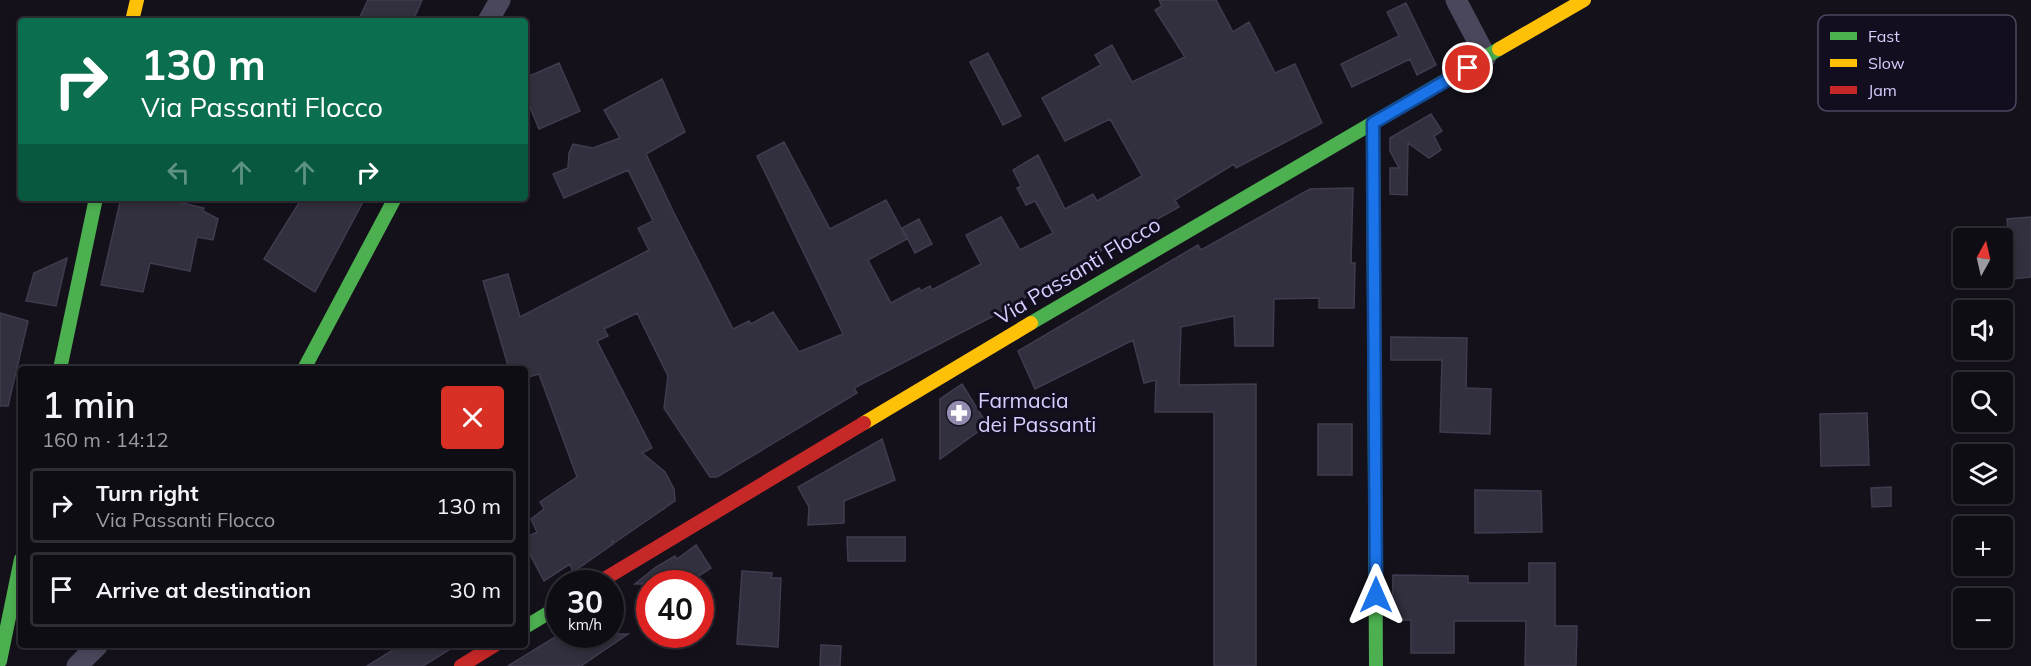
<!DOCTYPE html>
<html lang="en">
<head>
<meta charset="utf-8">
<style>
  body { margin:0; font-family:Mulish,sans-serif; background:#18161d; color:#f1f3f6; height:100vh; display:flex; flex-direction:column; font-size:22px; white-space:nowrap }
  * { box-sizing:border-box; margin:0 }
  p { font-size:20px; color:#9b9ca0 }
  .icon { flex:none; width:33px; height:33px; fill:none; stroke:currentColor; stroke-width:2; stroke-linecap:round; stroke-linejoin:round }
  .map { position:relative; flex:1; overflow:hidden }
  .panel { position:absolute; left:18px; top:366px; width:510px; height:282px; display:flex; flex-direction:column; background:#0f0d14; border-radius:6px; box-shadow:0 3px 9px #0003,0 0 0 2px #2f2d34 }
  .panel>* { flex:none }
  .guide { position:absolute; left:18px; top:18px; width:510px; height:183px; border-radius:6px; box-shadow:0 3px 9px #0003,0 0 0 2px #2f2d34; background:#0b6e4f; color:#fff; overflow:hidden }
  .needle { width:39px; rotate:8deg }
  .tools { position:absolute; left:1953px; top:228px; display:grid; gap:12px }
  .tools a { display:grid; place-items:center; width:60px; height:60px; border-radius:6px; background:#0f0d14; box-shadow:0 3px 9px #0003,0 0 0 2px #2f2d34; font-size:30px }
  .speed { position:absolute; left:546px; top:570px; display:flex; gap:12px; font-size:30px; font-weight:700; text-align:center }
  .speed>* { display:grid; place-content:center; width:78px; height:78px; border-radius:50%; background:#0f0d14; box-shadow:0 3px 9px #0003,0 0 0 2px #2f2d34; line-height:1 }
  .speed small { font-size:15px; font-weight:400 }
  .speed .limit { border:9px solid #d22; background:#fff; color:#111 }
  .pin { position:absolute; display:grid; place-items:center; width:51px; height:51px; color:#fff; margin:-26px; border:3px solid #fff; border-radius:50%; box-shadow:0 2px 6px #0007 }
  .me { position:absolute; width:66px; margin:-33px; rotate:0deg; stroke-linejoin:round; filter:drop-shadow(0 0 4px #0008) }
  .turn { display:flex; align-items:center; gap:21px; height:126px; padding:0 24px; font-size:27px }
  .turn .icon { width:78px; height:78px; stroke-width:2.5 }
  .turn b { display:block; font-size:42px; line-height:51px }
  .lanes { display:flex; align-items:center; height:57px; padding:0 24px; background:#0003; justify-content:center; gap:30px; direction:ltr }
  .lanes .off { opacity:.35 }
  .round { display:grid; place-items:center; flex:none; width:63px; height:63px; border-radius:6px; background:#18161d }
  .head { display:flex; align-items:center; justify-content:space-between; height:102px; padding:0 24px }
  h1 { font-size:36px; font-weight:600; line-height:45px }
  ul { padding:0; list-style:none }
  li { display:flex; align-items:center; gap:18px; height:75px; margin:0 12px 9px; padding:0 12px; border:3px solid #2f2d34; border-radius:6px }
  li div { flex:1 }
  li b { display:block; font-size:22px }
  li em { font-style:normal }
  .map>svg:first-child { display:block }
</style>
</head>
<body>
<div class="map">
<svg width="2031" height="666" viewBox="0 0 2031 666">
  <rect width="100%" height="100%" fill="#14111b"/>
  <path fill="#322f3e" stroke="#413b4f" stroke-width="1.5" d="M368,0H422L413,21H358Z
    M1159,0H1216L1233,32L1249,22L1275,73L1295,64L1322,123L1236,168L1234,164L1175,200L1179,207L1093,255L1007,309L854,388L857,393L717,477H710L664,408L668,376L637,313L604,329L608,336L597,341L652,448L642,453L665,472L674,489L675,501L614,543L612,539L613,544L573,572L570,564L544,581L525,545V538L537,532L531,519L544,509L540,502L577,477L539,374L525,378V369H509L483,281L508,274L520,317L649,250L638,228L653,221L628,170L564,198L553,174L568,168L569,153L573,144L593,148L620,138L604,110L662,79L685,132L646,154L673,211L733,329L749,321L751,324L773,312L799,352L843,334L757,156L784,142L830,229L886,200L907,239L868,260L891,303L919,288L921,291L930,286L932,290L981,264L966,235L1001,217L1020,250L1053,233L1035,201L1026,205L1017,188L1021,186L1013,170L1038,155L1065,209L1093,194L1097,201L1142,176L1110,119L1065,141L1042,98L1101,65L1095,55L1112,45L1132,82L1185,57L1155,10L1162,6Z
    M1406,3L1436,65L1417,75L1410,59L1352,87L1341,64L1399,36L1387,12Z
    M988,53L1021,116L1003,125L970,62Z
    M559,63L580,111L539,129L525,95V78Z
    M1431,114L1442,131L1434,136L1441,150L1429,158L1408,143L1407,195L1390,194V168H1399L1390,151V138Z
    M1353,188L1351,263H1355L1354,308H1319V298L1274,299L1273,346H1235L1234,316L1181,327L1179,385L1256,384V666H1214V412H1155L1156,380L1144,383L1133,340L1035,389L1018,351L1198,245L1201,250L1310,189Z
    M121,198H161L204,208L203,211L218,219L213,240L197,237L190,271L150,263L143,292L101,285Z
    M302,198H365L315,292L264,259Z
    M2031,217V277L2012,279L2010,263H2005L2003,230L2008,229L2007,219Z
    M919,219L932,244L915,253L902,228Z
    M67,258L56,306L26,301L34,273Z
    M0,313L28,321L8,406H0Z
    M1391,337L1467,338L1466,388L1491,389L1490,434L1440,432L1442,360H1391Z
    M962,384L985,421L983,428L940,459V399Z
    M1867,413L1869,465L1821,466L1820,414Z
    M1318,424H1352V475H1318Z
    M882,439L895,480L844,501V523L808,525L809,507L798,487Z
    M1891,487V506L1872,507L1871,488Z
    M1475,490L1541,491L1542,532L1475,533Z
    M847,537H905V561H848Z
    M696,545L711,568L686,584H635L656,567L675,556L677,559Z
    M1529,563H1555V626H1577L1576,666H1525L1526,621H1454V653H1411V620H1392L1393,575L1468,576V583H1529Z
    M742,571L772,573L771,578H781L778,647L737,644Z
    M560,634H628L581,666H508Z
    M401,645H457L423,666H367Z
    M821,645L841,646L840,666H820Z"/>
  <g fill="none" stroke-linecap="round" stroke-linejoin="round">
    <path stroke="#4a475c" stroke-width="21" d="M1456,0L1486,57
      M488,21L500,0
      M77,666L98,645"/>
    <path stroke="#4caf50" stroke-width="14" d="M1373,123L1376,666
      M1031,323L1499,49
      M60,369L96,198
      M304,369L395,198
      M525,627L560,606
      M0,661L21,559"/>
    <path stroke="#ffc107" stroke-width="14" d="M132,21L137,0
      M1499,49L1584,0
      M864,423L1031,323"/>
    <path stroke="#c62828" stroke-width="14" d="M596,584L864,423
      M461,666L495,645"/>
  </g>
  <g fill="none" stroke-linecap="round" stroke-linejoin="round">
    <g stroke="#114b97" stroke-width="15">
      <path id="route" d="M1376,595L1373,123L1468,68"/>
    </g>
    <use href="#route" stroke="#1a73e8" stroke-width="10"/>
  </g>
  <defs>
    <g id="pharmacy-disc" transform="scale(1.35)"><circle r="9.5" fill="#938cae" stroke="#120d1f"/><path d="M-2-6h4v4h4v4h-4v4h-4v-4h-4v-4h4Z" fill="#fff"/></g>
  </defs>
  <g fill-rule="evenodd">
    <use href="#pharmacy-disc" x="959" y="413"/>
  </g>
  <g text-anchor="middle" stroke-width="6" stroke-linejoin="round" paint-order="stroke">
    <g font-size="21" fill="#d7cefd" stroke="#120d1f">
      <text transform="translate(1078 271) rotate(-31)" y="7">Via Passanti Flocco</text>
    </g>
    <g font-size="21" fill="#d7cefd" stroke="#120d1f" text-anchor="start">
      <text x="978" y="408">Farmacia<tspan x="978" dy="24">dei Passanti</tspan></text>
    </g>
  </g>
  <rect x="1818" y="15" width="198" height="96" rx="9" fill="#120d1f" stroke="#4d4762" stroke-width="1.5"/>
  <rect x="1830" y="32" width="27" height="8" fill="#4caf50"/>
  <rect x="1830" y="59" width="27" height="8" fill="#ffc107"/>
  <rect x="1830" y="86" width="27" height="8" fill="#c62828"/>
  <g font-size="16" fill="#d7cefd">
    <text x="1868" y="42">Fast</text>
    <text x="1868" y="69">Slow</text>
    <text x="1868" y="96">Jam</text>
  </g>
</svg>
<div class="tools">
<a><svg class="needle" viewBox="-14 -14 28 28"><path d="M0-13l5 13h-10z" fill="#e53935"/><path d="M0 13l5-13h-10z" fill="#9b9ca0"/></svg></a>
<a><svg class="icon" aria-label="sound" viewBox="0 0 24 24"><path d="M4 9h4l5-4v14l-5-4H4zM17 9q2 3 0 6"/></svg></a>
<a><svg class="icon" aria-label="search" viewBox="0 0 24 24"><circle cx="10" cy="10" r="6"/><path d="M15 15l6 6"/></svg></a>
<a><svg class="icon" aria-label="layers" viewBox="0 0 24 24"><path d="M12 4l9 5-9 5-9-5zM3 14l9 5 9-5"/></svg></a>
<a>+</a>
<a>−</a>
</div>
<div class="speed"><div>30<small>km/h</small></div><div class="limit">40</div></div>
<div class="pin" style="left:1468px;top:68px;background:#d93025"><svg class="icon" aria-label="arrive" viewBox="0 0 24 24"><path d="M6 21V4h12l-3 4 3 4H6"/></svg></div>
<svg class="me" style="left:1376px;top:595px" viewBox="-20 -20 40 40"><path d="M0-17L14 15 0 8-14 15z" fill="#1a73e8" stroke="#fff" stroke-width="4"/></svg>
<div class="guide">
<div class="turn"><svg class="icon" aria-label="right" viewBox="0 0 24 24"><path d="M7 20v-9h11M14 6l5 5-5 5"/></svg><div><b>130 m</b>Via Passanti Flocco</div></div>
<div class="lanes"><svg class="icon off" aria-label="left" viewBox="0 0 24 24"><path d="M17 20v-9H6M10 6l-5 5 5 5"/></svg><svg class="icon off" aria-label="ahead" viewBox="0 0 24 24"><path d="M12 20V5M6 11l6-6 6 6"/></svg><svg class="icon off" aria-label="ahead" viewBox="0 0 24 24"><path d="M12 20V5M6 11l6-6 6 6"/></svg><svg class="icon" aria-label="right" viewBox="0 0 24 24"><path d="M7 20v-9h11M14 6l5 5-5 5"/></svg></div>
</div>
<section class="panel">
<div class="head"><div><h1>1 min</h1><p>160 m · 14:12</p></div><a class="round" style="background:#d93025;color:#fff"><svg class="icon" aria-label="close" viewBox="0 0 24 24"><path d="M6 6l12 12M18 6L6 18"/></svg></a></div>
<ul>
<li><svg class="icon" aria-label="right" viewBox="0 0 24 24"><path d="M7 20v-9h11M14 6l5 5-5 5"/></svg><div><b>Turn right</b><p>Via Passanti Flocco</p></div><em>130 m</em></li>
<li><svg class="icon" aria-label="arrive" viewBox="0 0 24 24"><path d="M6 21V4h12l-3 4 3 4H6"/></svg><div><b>Arrive at destination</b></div><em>30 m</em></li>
</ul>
</section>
</div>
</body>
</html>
